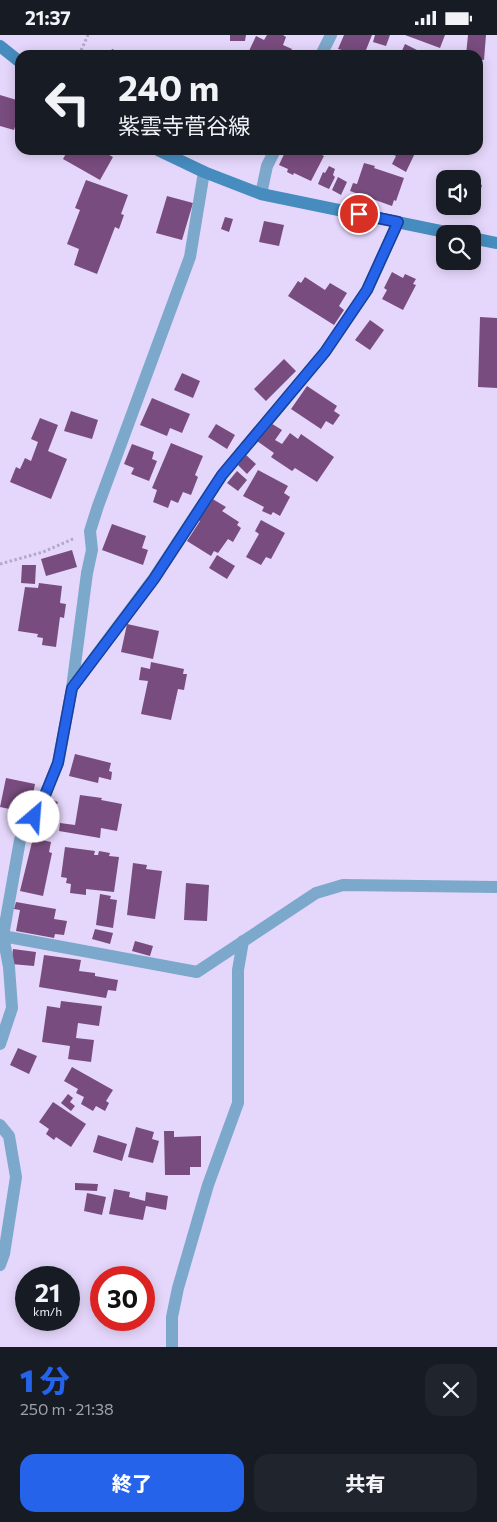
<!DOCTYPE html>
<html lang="ja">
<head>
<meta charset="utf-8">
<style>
  body { margin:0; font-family:Commissioner,"Noto Sans JP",sans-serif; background:#20242c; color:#f1f3f6; height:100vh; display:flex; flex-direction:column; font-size:19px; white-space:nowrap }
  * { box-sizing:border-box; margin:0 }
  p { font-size:16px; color:#9ea1a6 }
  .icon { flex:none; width:28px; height:28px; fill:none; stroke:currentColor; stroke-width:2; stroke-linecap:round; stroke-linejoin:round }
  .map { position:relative; height:1312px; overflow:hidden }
  .side { display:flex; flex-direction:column; background:#171b24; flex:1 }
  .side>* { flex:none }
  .banner { position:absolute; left:15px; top:15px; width:468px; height:105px; border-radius:15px; box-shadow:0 2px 12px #0003; background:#171b24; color:#f1f3f6; overflow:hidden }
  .fabs { position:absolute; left:436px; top:135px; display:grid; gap:10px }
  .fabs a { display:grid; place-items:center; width:45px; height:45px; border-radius:10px; background:#171b24; box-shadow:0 2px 12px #0003; font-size:25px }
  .speed { position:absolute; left:15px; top:1231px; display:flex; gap:10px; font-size:25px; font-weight:700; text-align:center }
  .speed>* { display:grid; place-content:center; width:65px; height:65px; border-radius:50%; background:#171b24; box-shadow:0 2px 12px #0003; line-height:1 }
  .speed small { font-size:12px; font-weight:400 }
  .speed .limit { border:8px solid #d22; background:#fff; color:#111 }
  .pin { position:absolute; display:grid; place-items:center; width:42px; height:42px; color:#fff; margin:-21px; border:2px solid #fff; border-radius:50%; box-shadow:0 1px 5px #0007 }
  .me { position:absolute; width:55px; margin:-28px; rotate:27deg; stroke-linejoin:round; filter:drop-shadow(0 0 4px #0008) }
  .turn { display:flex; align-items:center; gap:18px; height:105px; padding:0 20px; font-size:22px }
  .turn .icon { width:65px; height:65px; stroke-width:2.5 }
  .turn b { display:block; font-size:35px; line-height:42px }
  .round { display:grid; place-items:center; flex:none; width:52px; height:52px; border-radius:15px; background:#20242c }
  .summary { display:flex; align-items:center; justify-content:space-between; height:85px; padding:0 20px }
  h1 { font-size:30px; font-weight:800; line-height:38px; color:#2563eb }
  .action { display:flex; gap:10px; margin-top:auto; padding:10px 20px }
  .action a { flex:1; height:58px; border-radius:15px; background:#2563eb; color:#fff; font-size:20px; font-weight:800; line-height:58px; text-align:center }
  .action a+a { background:#20242c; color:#f1f3f6 }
  .status { display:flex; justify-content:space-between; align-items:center; height:35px; padding:0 25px; background:#171b24; direction:ltr }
  .status svg { height:14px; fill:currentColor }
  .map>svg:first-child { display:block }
</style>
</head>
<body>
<div class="status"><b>21:37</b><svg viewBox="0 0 49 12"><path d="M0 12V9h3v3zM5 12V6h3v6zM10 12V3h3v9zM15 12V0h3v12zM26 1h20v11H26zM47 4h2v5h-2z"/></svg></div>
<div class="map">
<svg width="497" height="1312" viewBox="0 0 497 1312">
  <rect width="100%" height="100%" fill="#e5d7fb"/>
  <path fill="#784c7e" d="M230,0H246L245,6H230Z
    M267,0H283L286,2L283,10L292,14L289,20H257L249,16L256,1L264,5Z
    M344,0H372L364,20H339L342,15L338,14Z
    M375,0H390L386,11L373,7Z
    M405,0H445L440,13Z
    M468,0H486L484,25L478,24V20H466Z
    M405,9L427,20H400Z
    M112,14L126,20H109Z
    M0,60L20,66V75L14,95L0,91Z
    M68,115H100L113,122L100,145L63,124Z
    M286,115H312L324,121L311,146L294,138L293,140L287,137L288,134L279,130Z
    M328,115H341L338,120Z
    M392,115H409L415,118L406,137L392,129L396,121L391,118Z
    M364,128L375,131L374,133L404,143L396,166L394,165L392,171L350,156L353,148L357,149Z
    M329,131L335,134L333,140L335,142L329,154L318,149L323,137L325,138Z
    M338,142L347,147L341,160L332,155Z
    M86,145L128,160L121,179L124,180L119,194L115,192L97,239L74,230L79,214L67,209L80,175L75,173Z
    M472,147L482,150L475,176L461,172L472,171Z
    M167,161L193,168L182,205L156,198Z
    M225,182L233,184L229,197L221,194Z
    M264,186L284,190L279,211L259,207Z
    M392,237L403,243L405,239L416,244L413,249L416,250L403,275L382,264L387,255L384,253Z
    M305,242L325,255L330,248L347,258L339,271L344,275L334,290L288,261L298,246L301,248Z
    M480,282L497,283V353L478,352Z
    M370,285L384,295L370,315L355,305Z
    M284,324L296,336L266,366L254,354Z
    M182,338L200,346L193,363L174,355Z
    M307,351L337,371L334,376L340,380L333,390L326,386L321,394L291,374Z
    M152,363L190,379L182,398L170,393L167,401L140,390Z
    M71,376L98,385L92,404L64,396Z
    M40,383L58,390L48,416L67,424L51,464L10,447L16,432L20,434L25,423L31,426L38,407L31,404Z
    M269,387L282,395L275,405L282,409L290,398L298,404L301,399L334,422L317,447L295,433L292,436L271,422L274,418L257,406Z
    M216,389L235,400L227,414L208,402Z
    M171,408L203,421L195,440L198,442L191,460L183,457L178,468L171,465L168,473L153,467L157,455L152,453Z
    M132,409L154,417L152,424L157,426L149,446L131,439L134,433L124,429Z
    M246,420L256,429L247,439L237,429Z
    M258,435L288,451L284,458L290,462L280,481L273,477L271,480L262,476L264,472L243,461Z
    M237,436L247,445L238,456L227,448Z
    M211,463L226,472L222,476L239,487L237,490L241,493L233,507L228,504L218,518L214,516L211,521L187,506L200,486L197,484Z
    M261,485L285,498L271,524L266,522L261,530L246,522L259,499L255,496Z
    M112,489L146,501L142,513L148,515L143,530L102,515Z
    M72,515L77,532L46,541L41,524Z
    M217,520L235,531L227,544L209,533Z
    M22,530H36L35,549L21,548Z
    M39,548L62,551L60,568L66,569L64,583L60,582L56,612L42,610L43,603L37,602L38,599L18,596L25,552L38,553Z
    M127,589L159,596L153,624L121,617Z
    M151,627L184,634L183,639H187L184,655L178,654L171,685L141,679L148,646L139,645L141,632L150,634Z
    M75,719L111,728L109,736L112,737L111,745L99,742L98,748L69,741Z
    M6,743L35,749L31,770L25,769L24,777L0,772Z
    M80,760L102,763L101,765L122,769L117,796L101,793L100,803L59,796L60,788L75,790Z
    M51,764L58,767L53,780L46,777Z
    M33,803L51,807L49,817L52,818L43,861L20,856Z
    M65,812L95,816L94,820H98L99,816L110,818L109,821L119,822L114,857L86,854V860L70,858L71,849L66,848L67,843L61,842Z
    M133,828L147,830L146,834L162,836L155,884L127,880Z
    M186,848L209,850L207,886L184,885Z
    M100,859L111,861L110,864L117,865L113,893L96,890Z
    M16,867L56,874L54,884L67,886L64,900L55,899L54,903L16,896L20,875L14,874Z
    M95,894L113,898L110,909L92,904Z
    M135,906L153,911L150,921L132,916Z
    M13,914L36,917L34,931L11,929Z
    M44,920L81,925L79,936L95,938V941L118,945L116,956L108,955L106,963L39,952Z
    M61,966L102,971L99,991L78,988L76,1003L94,1005L91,1027L68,1024L70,1011L42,1007L47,971L60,973Z
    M18,1013L37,1021L29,1039L10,1030Z
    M72,1032L113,1055L106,1066L109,1068L105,1076L96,1071L93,1076L81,1069L84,1062L76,1058L78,1054L64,1046Z
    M68,1059L73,1063L70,1067L75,1071L71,1076L61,1068Z
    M53,1067L86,1089L71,1112L56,1102L54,1105L46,1099L49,1094L39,1087Z
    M136,1092L154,1097L152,1104L159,1106L153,1128L128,1122Z
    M164,1096H174V1102L201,1101V1132H190V1140H165Z
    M98,1100L127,1109L122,1126L93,1117Z
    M75,1148L98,1149L97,1156L75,1155Z
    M114,1154L130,1157L129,1162L145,1166L146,1157L168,1161L166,1175L146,1171L143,1185L109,1179Z
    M87,1158L106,1162L102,1180L84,1176Z"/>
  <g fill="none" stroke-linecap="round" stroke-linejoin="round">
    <path stroke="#b2a7c5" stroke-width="3" stroke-dasharray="2.5 2.5" stroke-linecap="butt" d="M79,20L88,0
      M0,529L43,517L75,503"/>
    <path stroke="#7ca8cb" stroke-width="12" d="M321,20L331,0
      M261,159L267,131L275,115
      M73,651L154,543L222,440L325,317L367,255L398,187
      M3,901L197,937L316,858L343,850L497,852
      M0,1009L12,973L9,932L3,901L20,805L41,770L58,728L72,653L87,538L92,515L90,496L98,471L190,222L204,137
      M0,1090L9,1101L16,1142L4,1219L0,1230
      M172,1312V1282L178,1253L208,1150L238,1068V935L243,906"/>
    <path stroke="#468cbf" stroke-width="12" d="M0,11L20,27
      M158,115L204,137L261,159L455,199
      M472,203L497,208"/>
  </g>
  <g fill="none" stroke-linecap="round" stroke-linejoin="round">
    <g stroke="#184099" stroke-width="12">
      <path id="route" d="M34,782L41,770L58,728L72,653L154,544L222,440L325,317L367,255L398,187L359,179"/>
    </g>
    <use href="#route" stroke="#2563eb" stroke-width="9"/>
  </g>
</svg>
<div class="fabs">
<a><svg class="icon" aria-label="sound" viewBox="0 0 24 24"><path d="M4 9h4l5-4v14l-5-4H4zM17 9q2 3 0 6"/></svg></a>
<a><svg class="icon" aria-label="search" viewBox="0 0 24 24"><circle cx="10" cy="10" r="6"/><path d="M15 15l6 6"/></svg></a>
</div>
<div class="speed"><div>21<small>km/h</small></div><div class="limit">30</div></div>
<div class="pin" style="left:359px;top:179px;background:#d93025"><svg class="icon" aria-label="arrive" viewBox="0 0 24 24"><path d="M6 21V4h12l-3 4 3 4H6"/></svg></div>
<svg class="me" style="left:34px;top:782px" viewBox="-20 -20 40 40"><circle r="19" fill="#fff"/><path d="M0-13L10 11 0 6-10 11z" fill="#2563eb"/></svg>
<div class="banner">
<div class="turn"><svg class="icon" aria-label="left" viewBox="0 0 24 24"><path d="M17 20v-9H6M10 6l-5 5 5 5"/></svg><div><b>240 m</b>紫雲寺菅谷線</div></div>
</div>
</div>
<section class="side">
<div class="summary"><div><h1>1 分</h1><p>250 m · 21:38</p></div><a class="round"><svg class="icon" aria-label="close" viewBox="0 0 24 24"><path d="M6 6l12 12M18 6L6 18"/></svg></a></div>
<div class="action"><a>終了</a><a>共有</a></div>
</section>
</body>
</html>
